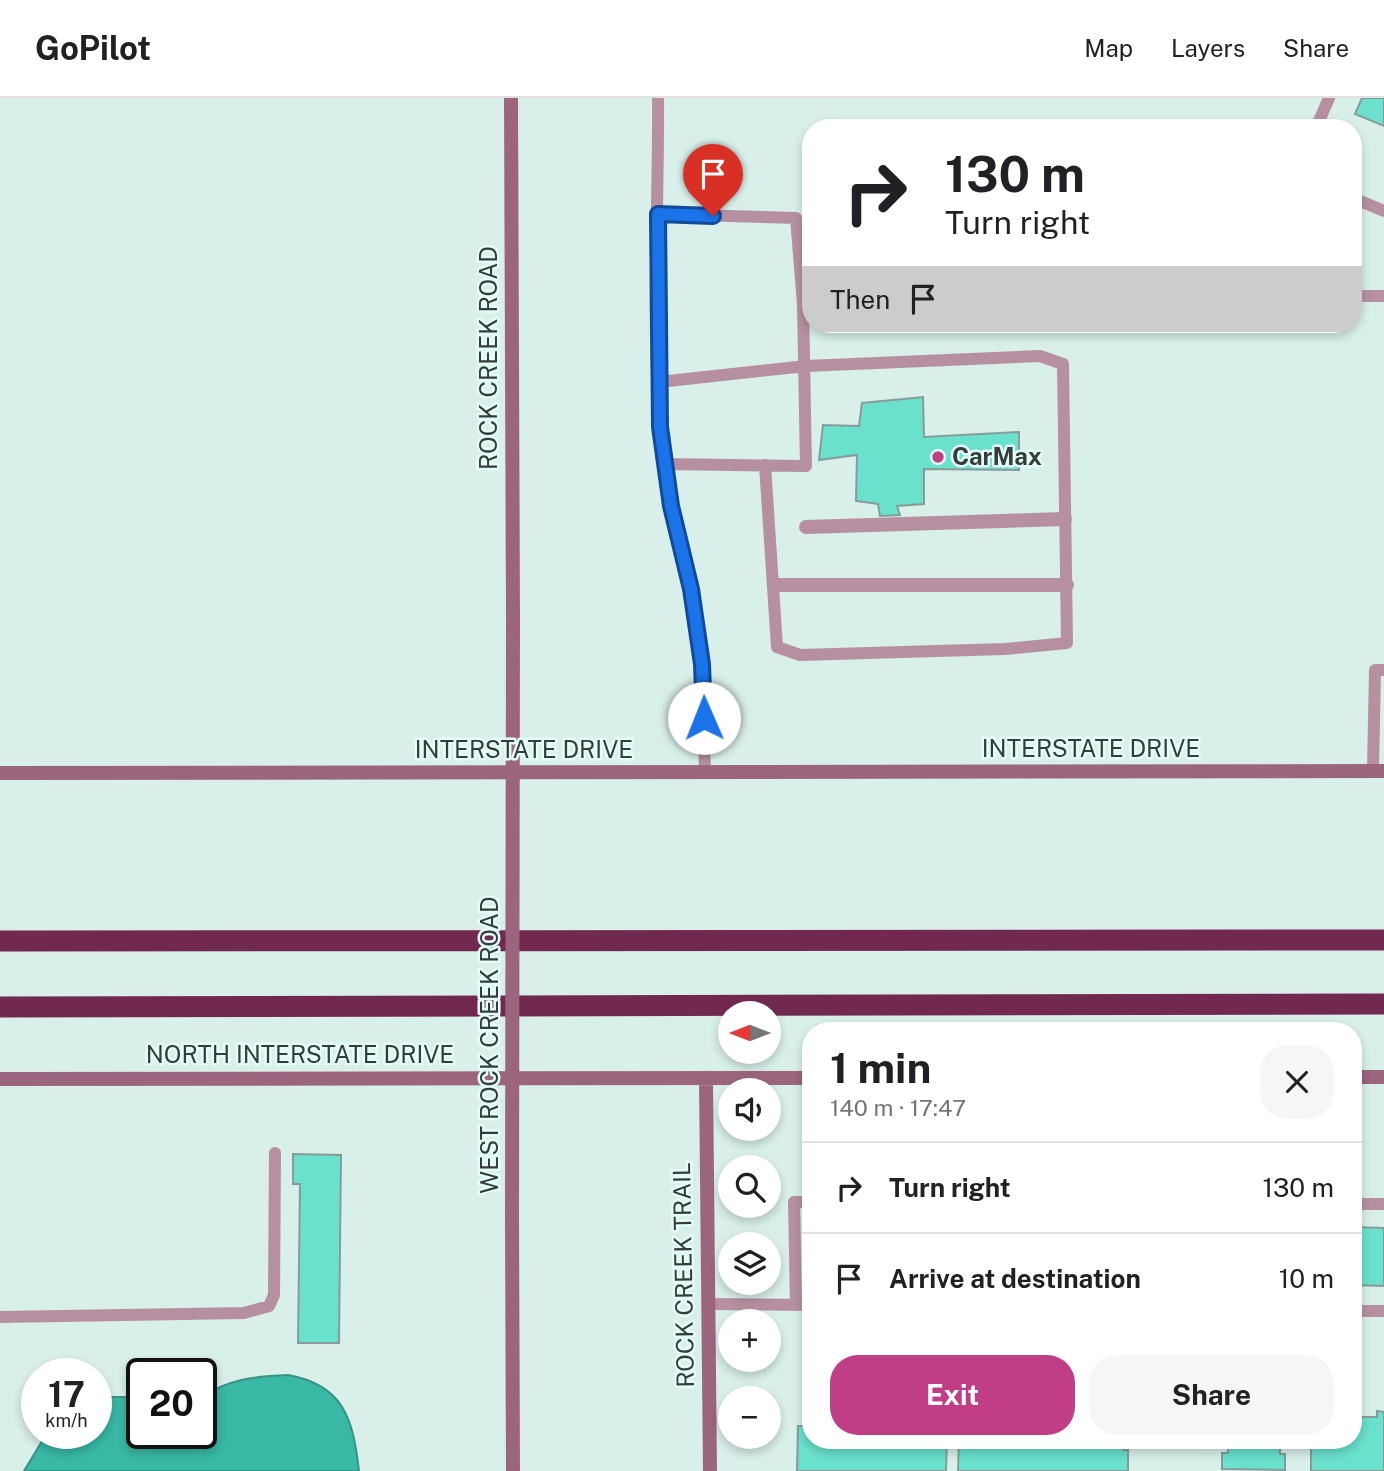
<!DOCTYPE html>
<html lang="en">
<head>
<meta charset="utf-8">
<style>
  body { margin:0; font-family:"Public Sans",sans-serif; background:#f6f6f6; color:#202124; height:100vh; display:flex; flex-direction:column; font-size:26px; white-space:nowrap }
  * { box-sizing:border-box; margin:0 }
  p { font-size:23px; color:#757577 }
  .icon { flex:none; width:38px; height:38px; fill:none; stroke:currentColor; stroke-width:2; stroke-linecap:round; stroke-linejoin:round }
  .map { position:relative; flex:1; overflow:hidden }
  .drawer { position:absolute; left:802px; top:924px; width:560px; height:427px; display:flex; flex-direction:column; background:#fff; border-radius:28px; box-shadow:0 4px 10px #0003 }
  .drawer>* { flex:none }
  .banner { position:absolute; left:802px; top:21px; width:560px; height:214px; border-radius:28px; box-shadow:0 4px 10px #0003; background:#fff; color:#202124; overflow:hidden }
  .needle { width:46px; rotate:270deg }
  .controls { position:absolute; left:718px; top:903px; display:grid; gap:14px }
  .controls a { display:grid; place-items:center; width:63px; height:63px; border-radius:50%; background:#fff; box-shadow:0 4px 10px #0003; font-size:35px }
  .speed { position:absolute; left:21px; top:1260px; display:flex; gap:14px; font-size:35px; font-weight:700; text-align:center }
  .speed>* { display:grid; place-content:center; width:91px; height:91px; border-radius:50%; background:#fff; box-shadow:0 4px 10px #0003; line-height:1 }
  .speed small { font-size:18px; font-weight:400 }
  .speed .limit { border:4px solid #111; border-radius:10px; background:#fff; color:#111 }
  .pin { position:absolute; display:grid; place-items:center; width:60px; height:60px; color:#fff; margin:-72px -30px; border-radius:50% 50% 50% 0; rotate:-45deg; box-shadow:0 0 7px #0007 }
  .pin .icon { rotate:45deg }
  .me { position:absolute; width:77px; margin:-38px; rotate:359deg; stroke-linejoin:round; filter:drop-shadow(0 0 5px #0008) }
  .turn { display:flex; align-items:center; gap:24px; height:147px; padding:0 28px; font-size:32px }
  .turn .icon { width:91px; height:91px; stroke-width:2.5 }
  .turn b { display:block; font-size:49px; line-height:60px }
  .then { display:flex; align-items:center; height:66px; padding:0 28px; background:#0003; gap:14px; font-size:26px }
  .round { display:grid; place-items:center; flex:none; width:74px; height:74px; border-radius:28px; background:#f6f6f6 }
  .headline { display:flex; align-items:center; justify-content:space-between; height:119px; padding:0 28px }
  h1 { font-size:42px; font-weight:700; line-height:52px }
  .primary-button { display:flex; gap:14px; margin-top:auto; padding:14px 28px }
  .primary-button a { flex:1; height:80px; border-radius:28px; background:#c03e85; color:#fff; font-size:28px; font-weight:700; line-height:80px; text-align:center }
  .primary-button a+a { background:#f6f6f6; color:#202124 }
  ul { padding:0; list-style:none }
  li { display:flex; align-items:center; gap:21px; height:91px; padding:0 28px; border-top:2px solid #e0e0e0 }
  li div { flex:1 }
  li b { display:block; font-size:26px }
  li em { font-style:normal }
  header { display:flex; align-items:center; gap:42px; box-sizing:border-box; height:98px; padding:0 35px; background:#fff; border-bottom:2px solid #e0e0e0 }
  header strong { font-size:33px }
  nav { display:flex; gap:38px; margin-inline-start:auto; font-size:24px }
  .map>svg:first-child { display:block }
</style>
</head>
<body>
<header>
<strong>GoPilot</strong>
<nav><a>Map</a><a>Layers</a><a>Share</a></nav>
</header>
<div class="map">
<svg width="1384" height="1373" viewBox="0 0 1384 1373">
  <rect width="100%" height="100%" fill="#d8efea"/>
  <path fill="#39b8a5" stroke="#389385" stroke-width="2" d="M288,1277C344,1287 353,1321 359,1373H24L47,1335H96V1299H142V1335H201V1300C227,1281 257,1278 288,1277Z"/>
  <path fill="#69e1cd" stroke="#879c98" stroke-width="2" d="M1362,0H1384V28L1355,16Z
    M923,299L924,339L1019,334V372L924,371V406L897,408L900,417L880,418L878,406L856,403L857,357L819,362L823,327L859,328L862,305Z
    M293,1056L341,1057L339,1245H298L300,1086H293Z
    M1353,1129L1384,1130V1188L1353,1187Z
    M1353,1313H1356V1319H1377V1313L1384,1314V1373H1311V1342H1353Z
    M798,1328H810V1342H831L830,1345L905,1342V1346L913,1347V1342H947L946,1373H797Z
    M959,1342H988V1348H996V1342H1057L1056,1349H1064L1065,1342H1124V1352H1128V1373H958Z
    M1228,1342H1280V1356H1285V1372L1222,1371V1355H1228Z"/>
  <g fill="none" stroke-linecap="round" stroke-linejoin="round">
    <path stroke="#b690a1" stroke-width="12" d="M658,0C659,109 651,220 660,329C665,384 679,436 690,490C703,551 703,613 705,675
      M1316,30L1329,0
      M1353,100L1384,113
      M658,116L796,120L803,206L806,368L665,366
      M1353,198H1384
      M659,284L806,268L1040,258L1063,266L1067,545L1005,551L800,557L777,549L765,367
      M1373,673L1375,572H1384
      M1353,1106H1384
      M708,1206L810,1207
      M796,1207L794,1104H810
      M1353,1213H1384
      M0,1219L244,1215L269,1208L274,1197L275,1055"/>
    <path stroke="#b690a1" stroke-width="14" d="M806,429L1065,421
      M775,487H1067"/>
    <path stroke="#9b657e" stroke-width="14" d="M511,0L513,521
      M0,675L1384,673
      M1353,979H1384
      M706,980L710,1373
      M0,981L810,980
      M512,1119L513,1373"/>
    <path stroke="#722950" stroke-width="21" d="M0,843L1384,842
      M0,909L1384,906"/>
    <path stroke="#9b657e" stroke-width="14" d="M512,1119L513,521"/>
  </g>
  <g fill="none" stroke-linecap="round" stroke-linejoin="round">
    <g stroke="#114b97" stroke-width="18">
      <path id="route" d="M704,620L702,566L691,491L671,408L660,329L658,116L713,118"/>
    </g>
    <use href="#route" stroke="#1a73e8" stroke-width="12"/>
  </g>
  <circle fill="#c03e85" stroke="#e5fdf8" stroke-width="2.5" cx="938" cy="359" r="7"/>
  <g text-anchor="middle" stroke-width="5" stroke-linejoin="round" paint-order="stroke">
    <g font-size="24" fill="#343d3b" stroke="#e5fdf8">
      <text transform="translate(489 260) rotate(-90)" y="8">ROCK CREEK ROAD</text>
      <text x="1091" y="659">INTERSTATE DRIVE</text>
      <text x="524" y="660">INTERSTATE DRIVE</text>
      <text transform="translate(490 947) rotate(-90)" y="8">WEST ROCK CREEK ROAD</text>
      <text x="300" y="965">NORTH INTERSTATE DRIVE</text>
      <text transform="translate(684 1177) rotate(-91)" y="8">ROCK CREEK TRAIL</text>
    </g>
    <g font-size="24" font-weight="bold" fill="#343d3b" stroke="#e5fdf8" text-anchor="start">
      <text x="952" y="367">CarMax</text>
    </g>
  </g>
</svg>
<div class="controls">
<a><svg class="needle" viewBox="-14 -14 28 28"><path d="M0-13l5 13h-10z" fill="#e53935"/><path d="M0 13l5-13h-10z" fill="#757577"/></svg></a>
<a><svg class="icon" aria-label="sound" viewBox="0 0 24 24"><path d="M4 9h4l5-4v14l-5-4H4zM17 9q2 3 0 6"/></svg></a>
<a><svg class="icon" aria-label="search" viewBox="0 0 24 24"><circle cx="10" cy="10" r="6"/><path d="M15 15l6 6"/></svg></a>
<a><svg class="icon" aria-label="layers" viewBox="0 0 24 24"><path d="M12 4l9 5-9 5-9-5zM3 14l9 5 9-5"/></svg></a>
<a>+</a>
<a>−</a>
</div>
<div class="speed"><div>17<small>km/h</small></div><div class="limit">20</div></div>
<div class="pin" style="left:713px;top:118px;background:#d93025"><svg class="icon" aria-label="arrive" viewBox="0 0 24 24"><path d="M6 21V4h12l-3 4 3 4H6"/></svg></div>
<svg class="me" style="left:704px;top:620px" viewBox="-20 -20 40 40"><circle r="19" fill="#fff"/><path d="M0-13L10 11 0 6-10 11z" fill="#1a73e8"/></svg>
<div class="banner">
<div class="turn"><svg class="icon" aria-label="right" viewBox="0 0 24 24"><path d="M7 20v-9h11M14 6l5 5-5 5"/></svg><div><b>130 m</b>Turn right</div></div>
<div class="then">Then<svg class="icon" aria-label="arrive" viewBox="0 0 24 24"><path d="M6 21V4h12l-3 4 3 4H6"/></svg></div>
</div>
<section class="drawer">
<div class="headline"><div><h1>1 min</h1><p>140 m · 17:47</p></div><a class="round"><svg class="icon" aria-label="close" viewBox="0 0 24 24"><path d="M6 6l12 12M18 6L6 18"/></svg></a></div>
<ul>
<li><svg class="icon" aria-label="right" viewBox="0 0 24 24"><path d="M7 20v-9h11M14 6l5 5-5 5"/></svg><div><b>Turn right</b></div><em>130 m</em></li>
<li><svg class="icon" aria-label="arrive" viewBox="0 0 24 24"><path d="M6 21V4h12l-3 4 3 4H6"/></svg><div><b>Arrive at destination</b></div><em>10 m</em></li>
</ul>
<div class="primary-button"><a>Exit</a><a>Share</a></div>
</section>
</div>
</body>
</html>
